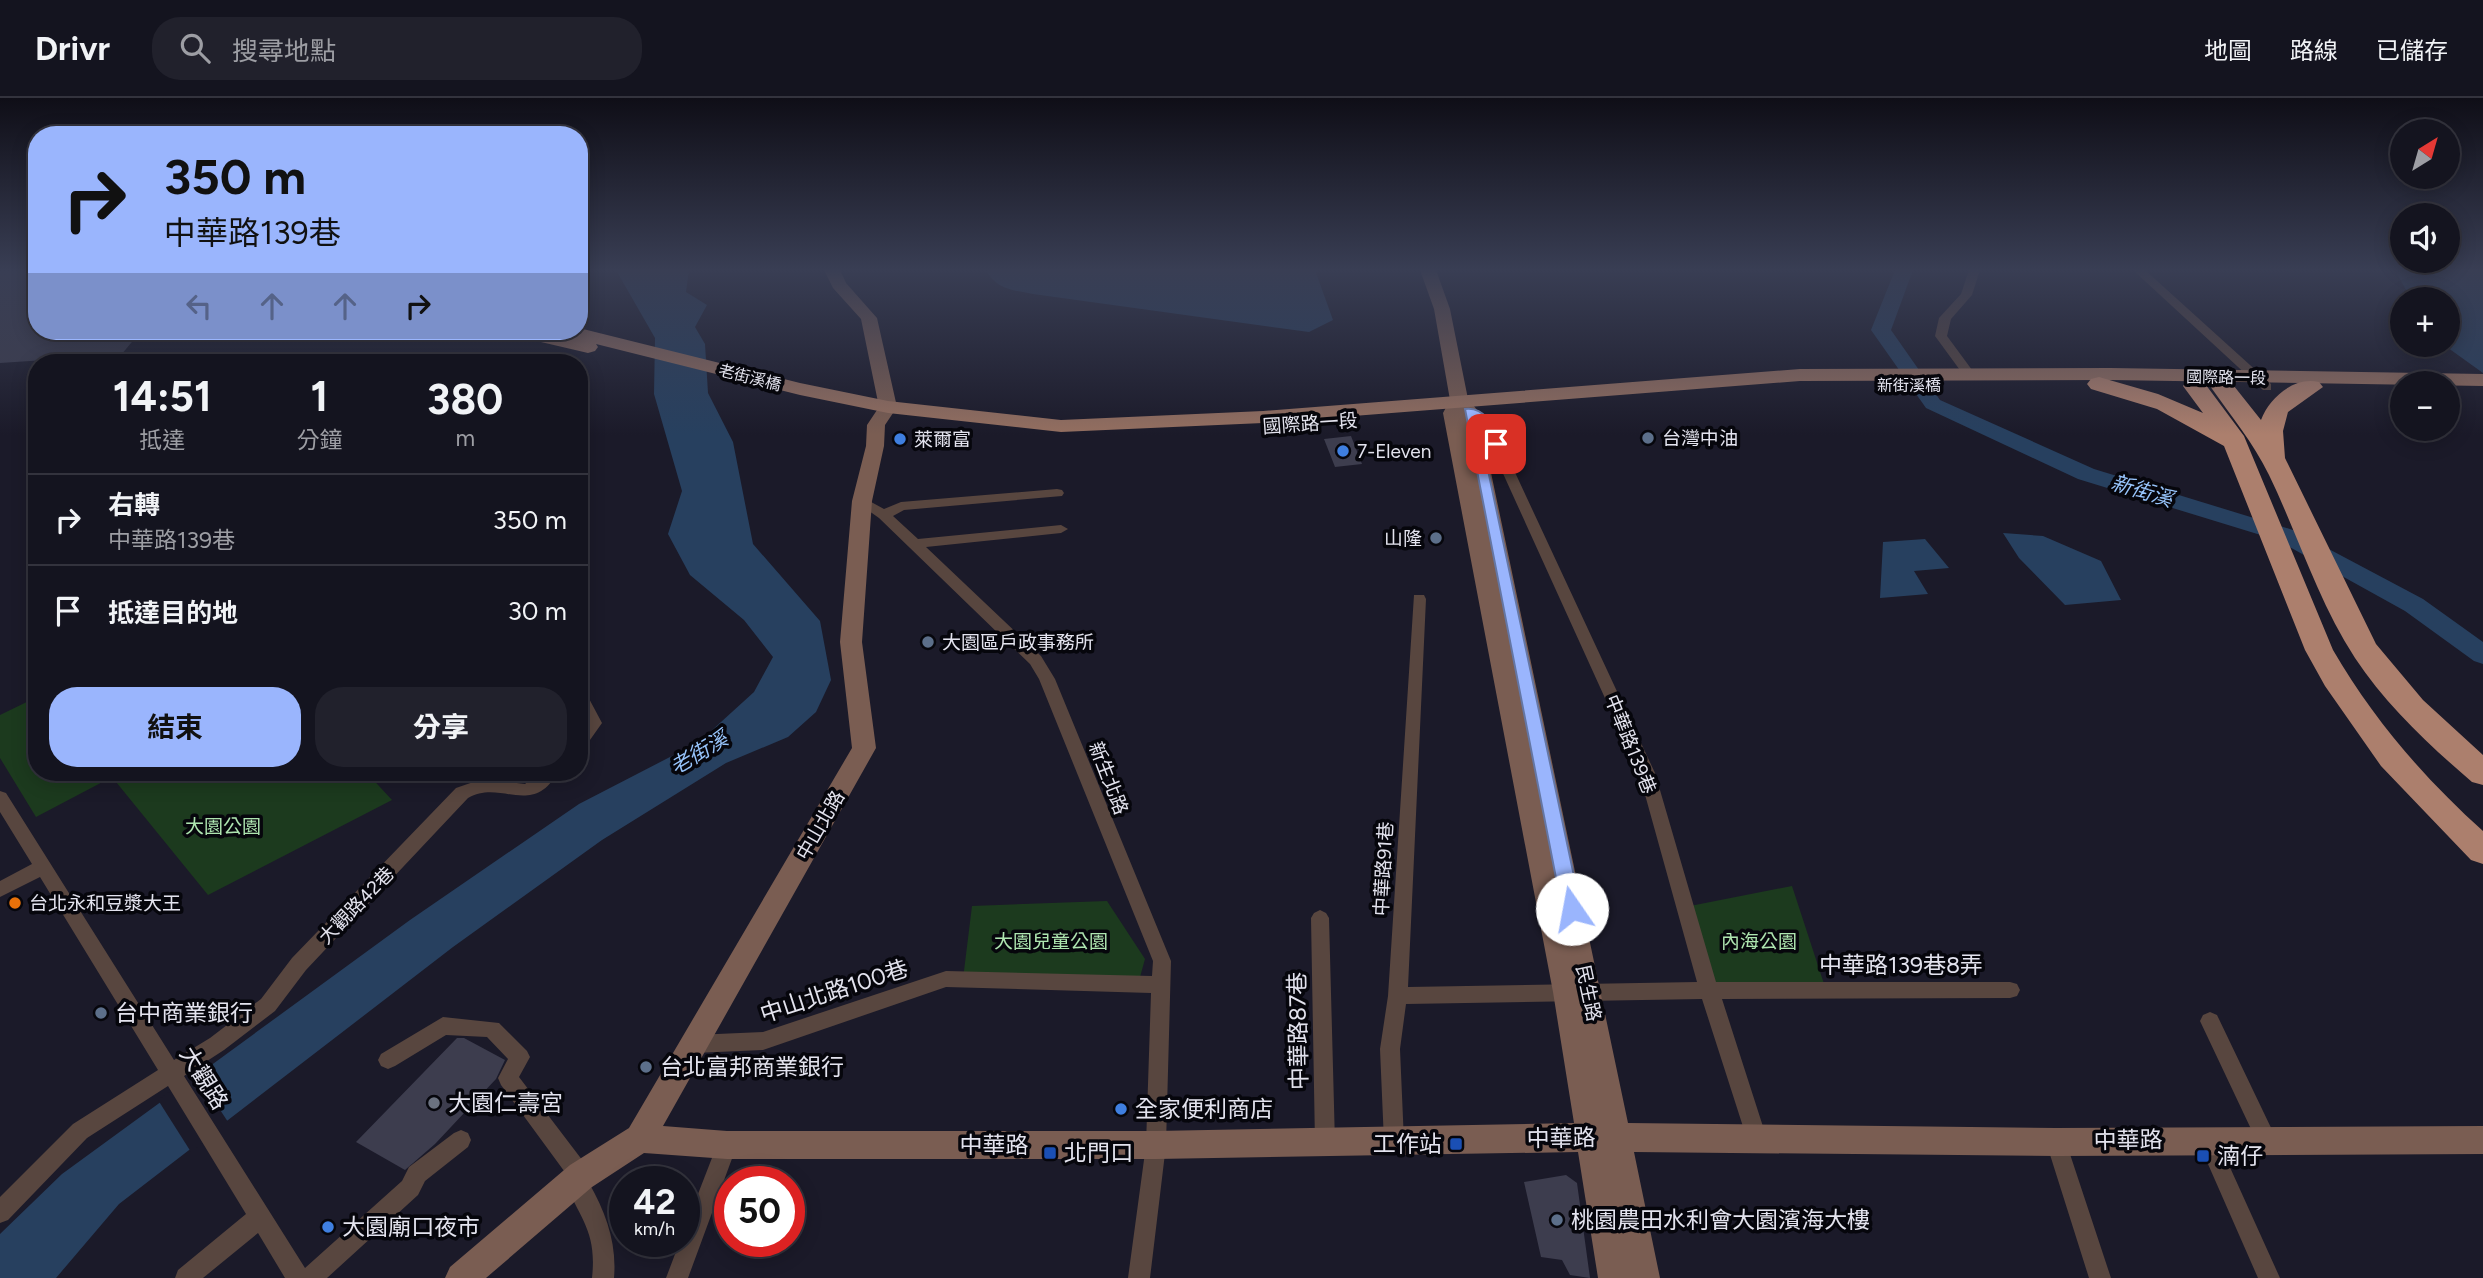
<!DOCTYPE html>
<html lang="zh-TW">
<head>
<meta charset="utf-8">
<style>
  body { margin:0; font-family:Figtree,"Noto Sans TC",sans-serif; background:#21212c; color:#f1f3f6; height:100vh; display:flex; flex-direction:column; font-size:26px; white-space:nowrap }
  * { box-sizing:border-box; margin:0 }
  p { font-size:23px; color:#9d9ea4 }
  .icon { flex:none; width:38px; height:38px; fill:none; stroke:currentColor; stroke-width:2; stroke-linecap:round; stroke-linejoin:round }
  .map { position:relative; flex:1; overflow:hidden }
  .side { position:absolute; left:28px; top:256px; width:560px; height:427px; display:flex; flex-direction:column; background:#14141f; border-radius:28px; box-shadow:0 4px 18px #0003,0 0 0 2px #33333d }
  .side>* { flex:none }
  .hud { position:absolute; left:28px; top:28px; width:560px; height:214px; border-radius:28px; box-shadow:0 4px 18px #0003,0 0 0 2px #33333d; background:#9ab5fd; color:#111; overflow:hidden }
  .needle { width:46px; rotate:37deg }
  .fabs { position:absolute; left:2390px; top:21px; display:grid; gap:14px }
  .fabs a { display:grid; place-items:center; width:70px; height:70px; border-radius:50%; background:#14141f; box-shadow:0 4px 18px #0003,0 0 0 2px #33333d; font-size:35px }
  .speed { position:absolute; left:609px; top:1068px; display:flex; gap:14px; font-size:35px; font-weight:700; text-align:center }
  .speed>* { display:grid; place-content:center; width:91px; height:91px; border-radius:50%; background:#14141f; box-shadow:0 4px 18px #0003,0 0 0 2px #33333d; line-height:1 }
  .speed small { font-size:18px; font-weight:400 }
  .speed .limit { border:10px solid #d22; background:#fff; color:#111 }
  .pin { position:absolute; display:grid; place-items:center; width:60px; height:60px; color:#fff; margin:-30px; border-radius:14px; box-shadow:0 4px 10px #0006 }
  .me { position:absolute; width:77px; margin:-38px; rotate:348deg; stroke-linejoin:round; filter:drop-shadow(0 0 5px #0008) }
  .turn { display:flex; align-items:center; gap:24px; height:147px; padding:0 21px; font-size:32px }
  .turn .icon { width:91px; height:91px; stroke-width:2.5 }
  .turn b { display:block; font-size:49px; line-height:60px }
  .lanes { display:flex; align-items:center; height:66px; padding:0 21px; background:#0003; justify-content:center; gap:35px; direction:ltr }
  .lanes .off { opacity:.35 }
  .eta { display:flex; justify-content:space-evenly; align-items:center; height:119px; text-align:center }
  .eta b { font-size:42px; font-weight:700; line-height:49px }
  .action { display:flex; gap:14px; margin-top:auto; padding:14px 21px }
  .action a { flex:1; height:80px; border-radius:28px; background:#9ab5fd; color:#111; font-size:28px; font-weight:700; line-height:80px; text-align:center }
  .action a+a { background:#21212c; color:#f1f3f6 }
  ul { padding:0; list-style:none }
  li { display:flex; align-items:center; gap:21px; height:91px; padding:0 21px; border-top:2px solid #33333d }
  li div { flex:1 }
  li b { display:block; font-size:26px }
  li em { font-style:normal }
  header { display:flex; align-items:center; gap:42px; box-sizing:border-box; height:98px; padding:0 35px; background:#14141f; border-bottom:2px solid #33333d }
  header strong { font-size:33px }
  nav { display:flex; gap:38px; margin-inline-start:auto; font-size:24px }
  .search { width:490px; height:63px; background:#21212c; display:flex; align-items:center; gap:18px; box-sizing:border-box; padding:0 24px; border-radius:28px; color:#9d9ea4; font-size:26px }
  .map>svg:first-child { display:block }
</style>
</head>
<body>
<header>
<strong>Drivr</strong>
<div class="search"><svg class="icon" aria-label="search" viewBox="0 0 24 24"><circle cx="10" cy="10" r="6"/><path d="M15 15l6 6"/></svg>搜尋地點</div>
<nav><a>地圖</a><a>路線</a><a>已儲存</a></nav>
</header>
<div class="map">
<svg width="2483" height="1180" viewBox="0 0 2483 1180">
  <rect width="100%" height="100%" fill="#1b1a29"/>
  <path fill="#1c3a1e" d="M37,599V674H366L392,702L208,797L112,679L36,719L0,660V617Z
    M1792,788L1826,892H1709L1685,809Z
    M1107,803L1145,861L1140,879L963,881L972,808Z"/>
  <path fill="#27405f" d="M616,172H689L686,194L707,207L695,229L705,246L708,295L733,344L753,446L820,523L831,582L816,614L788,639L726,665L602,742L453,849L119,1106L56,1180H0V1136L62,1076L410,822L579,706L699,644L754,594L773,559L744,522L690,477L668,436L682,393L654,296L655,240Z
    M986,172H1315L1333,222L1309,234L1033,196C1013,192 997,192 986,172Z
    M2395,172H2483V275L2444,247H2448V201H2411Z
    M2003,435L2043,438L2101,463L2121,502L2065,507L2019,460Z
    M1925,441L1949,470L1914,473L1928,496L1880,500L1883,444Z"/>
  <path fill="#1b1a29" d="M196,975L228,1024L191,1054L158,1002Z"/>
  <g fill="none" stroke-linecap="round" stroke-linejoin="round">
    <path fill="#27405f" fill-rule="evenodd" d="M1895,172H1913L1891,232L1940,302L2094,371L2293,432L2423,501L2483,544V566L2474,563L2405,513L2277,442L2078,381L1926,310L1871,232Z"/>
  </g>
  <path fill="#3d3d4e" d="M37,172V233H141L121,257L0,265V173Z
    M1351,338L1362,366L1335,369L1324,341Z
    M457,940H464L505,962L496,981L435,1046L405,1072L356,1044Z
    M1566,1077L1577,1085L1590,1180L1570,1177L1562,1162L1541,1159L1524,1084Z"/>
  <g fill="none" stroke-linecap="round" stroke-linejoin="round">
    <path fill="#58463f" fill-rule="evenodd" d="M1969,172H1980L1972,197L1951,221L1947,238L1975,276L1969,280L1965,279L1935,238L1939,220L1961,196Z
      M2133,172H2145L2271,286V292H2263Z
      M1469,309L1492,325L1655,675L1716,884H2010L2017,886L2020,892L2017,898L2010,900L1722,901L1767,1041L1764,1048L1757,1051L1750,1048L1747,1041L1702,901L1406,906L1400,951L1404,1044L1401,1051L1394,1054L1387,1051L1384,1044L1380,951L1388,898L1414,497H1424L1426,501L1408,889L1697,884L1639,675L1481,327L1463,313Z
      M1057,391L1062,392L1064,395L1062,398L904,412L893,418L918,441L1061,427L1068,431L1061,435L926,449L1041,558L1055,581L1171,863L1166,1047L1150,1180H1128L1146,1047L1151,895L946,889L763,952L694,955L687,952L684,946L687,940L694,937L763,934L946,873L1152,878L1153,863L1039,581L1030,566L879,420L855,403L862,399L884,411L901,404Z
      M580,593L586,595L602,625L585,649L579,651V633L586,624L579,612Z
      M540,674H558C532,720 501,681 468,700L306,872L275,913L224,952L184,978L305,1170L402,1083L409,1069L454,1035L461,1032L468,1035L471,1042L468,1049L425,1083L418,1097L327,1180H285L258,1135L203,1180H175L178,1172L246,1116L168,988L87,1040L8,1122L0,1125V1099L73,1026L158,972L40,779L0,799V783L32,766L0,714V693L6,695L174,962L210,940L261,901L292,860L456,690L482,681L525,686Z
      M1320,812L1326,815L1329,820L1335,1045L1332,1052L1325,1055L1318,1052L1315,1045L1311,820L1314,815Z
      M2210,914L2217,917L2274,1036L2277,1043L2274,1050L2267,1053L2260,1050L2200,923L2203,917Z
      M443,919L499,925L527,953L530,959L519,979L589,1071L592,1078L589,1085C606,1115 617,1145 614,1180H592C597,1134 581,1122 564,1083L567,1077L501,987L498,980L508,961L487,939L446,937L395,968L388,971L381,968L378,962L381,956Z
      M2207,1031L2214,1034L2280,1180H2258L2197,1041L2200,1034Z
      M2056,1034L2063,1037L2066,1044L2111,1180H2089L2046,1044L2049,1037Z
      M727,1037L734,1040L737,1047L688,1180H666L680,1143H684V1132L717,1047L720,1040Z"/>
    <path fill="#7a5d52" fill-rule="evenodd" d="M824,172H840L846,185L877,220L897,309L885,327L884,348L872,403L862,544L876,650L663,1028L727,1033H1156L1574,1025L1553,894L1443,315L1450,302L1434,211L1420,172H1436L1450,211L1468,301L1478,313L1628,1025L2056,1030L2483,1028V1056L2056,1058L1634,1054L1660,1180H1598L1578,1054L1156,1061H727L644,1055L592,1089L486,1180H445L450,1169L570,1067L629,1030L852,650L840,544L852,403L866,348L867,327L879,309L861,221L833,190Z"/>
    <path fill="#946f60" fill-rule="evenodd" d="M579,230L800,285L888,303L1061,322L1263,313L1800,271L2110,270L2483,276V288L2110,282L1800,283L1263,325L1061,334L888,315L800,297L596,246L598,249L595,253L588,255L511,237L508,233H543L563,237L559,233H579Z"/>
    <path fill="#ac7f6d" fill-rule="evenodd" d="M2099,279L2158,296L2203,315L2183,288L2187,283H2203L2244,338L2333,552C2373,621 2424,680 2483,733V766L2471,762L2381,668L2325,588L2305,552L2224,348L2157,311L2091,291L2087,286L2091,281Z
      M2222,281L2230,283L2261,322C2269,300 2294,278 2319,284L2323,289L2288,314L2283,333L2285,360L2376,546L2423,602L2483,657V687L2472,684C2429,647 2386,607 2355,560C2318,503 2298,437 2269,377C2253,344 2231,318 2210,288L2214,283Z"/>
  </g>
  <linearGradient id="sky" x2="0" y2="1"><stop stop-color="#0f0e17"/><stop offset="0.51" stop-color="#393e54"/><stop offset="1" stop-color="#393e54" stop-opacity="0"/></linearGradient>
  <rect width="2483" height="337" fill="url(#sky)"/>
  <path fill="#9ab5fd" stroke="#6476a4" stroke-width="2" d="M1465,311C1485,308 1495,330 1503,346L1492,348L1478,325L1581,811L1572,819L1562,811Z"/>
  <g fill="#5c6f8a" stroke="#06060c" stroke-width="2.5">
    <circle cx="1648" cy="340" r="7"/>
    <circle cx="1436" cy="440" r="7"/>
    <circle cx="928" cy="544" r="7"/>
    <circle cx="101" cy="915" r="7"/>
    <circle cx="646" cy="969" r="7"/>
    <circle cx="1557" cy="1122" r="7"/>
  </g>
  <g fill="#3f7fe0" stroke="#06060c" stroke-width="2.5">
    <circle cx="900" cy="341" r="7"/>
    <circle cx="1343" cy="353" r="7"/>
    <circle cx="1121" cy="1011" r="7"/>
    <circle cx="328" cy="1129" r="7"/>
  </g>
  <circle fill="#e8710a" stroke="#06060c" stroke-width="2.5" cx="15" cy="805" r="7"/>
  <circle fill="#6b7280" stroke="#06060c" stroke-width="2.5" cx="434" cy="1005" r="7"/>
  <g fill="#1a4fb4" stroke="#06060c" stroke-width="2.5">
    <rect x="1449" y="1039" width="14" height="14" rx="3.5"/>
    <rect x="1043" y="1048" width="14" height="14" rx="3.5"/>
    <rect x="2196" y="1051" width="14" height="14" rx="3.5"/>
  </g>
  <g text-anchor="middle" stroke-width="7" stroke-linejoin="round" paint-order="stroke">
    <g font-size="16" fill="#e3e3ee" stroke="#06060c">
      <text transform="translate(750 279) rotate(14)" y="6">老街溪橋</text>
      <text transform="translate(2226 279) rotate(1)" y="6">國際路一段</text>
      <text x="1909" y="293">新街溪橋</text>
    </g>
    <g font-size="19" fill="#e3e3ee" stroke="#06060c">
      <text transform="translate(1310 325) rotate(-4)" y="7">國際路一段</text>
      <text transform="translate(1631 646) rotate(68)" y="7">中華路139巷</text>
      <text transform="translate(1109 680) rotate(69)" y="7">新生北路</text>
      <text transform="translate(820 727) rotate(-60)" y="7">中山北路</text>
      <text transform="translate(1383 771) rotate(-87)" y="7">中華路91巷</text>
      <text transform="translate(356 807) rotate(-46)" y="7">大觀路42巷</text>
      <text transform="translate(1589 895) rotate(78)" y="7">民生路</text>
    </g>
    <g font-size="19" fill="#e3e3ee" stroke="#06060c" text-anchor="start">
      <text x="1662" y="347">台灣中油</text>
      <text x="914" y="348">萊爾富</text>
      <text x="1357" y="360">7-Eleven</text>
      <text x="1422" y="447" text-anchor="end">山隆</text>
      <text x="942" y="551">大園區戶政事務所</text>
      <text x="29" y="812">台北永和豆漿大王</text>
    </g>
    <g font-size="19" fill="#aee5b0" stroke="#06060c">
      <text x="223" y="735">大園公園</text>
      <text x="1051" y="850">大園兒童公園</text>
      <text x="1759" y="850">內海公園</text>
    </g>
    <g font-size="21" font-style="italic" fill="#97c4fb" stroke="#06060c">
      <text transform="translate(2142 393) rotate(17)" y="7">新街溪</text>
      <text transform="translate(699 655) rotate(-31)" y="7">老街溪</text>
    </g>
    <g font-size="23" fill="#e3e3ee" stroke="#06060c">
      <text x="1901" y="875">中華路139巷8弄</text>
      <text transform="translate(834 893) rotate(-18)" y="8">中山北路100巷</text>
      <text transform="translate(1298 933) rotate(-91)" y="8">中華路87巷</text>
      <text transform="translate(204 980) rotate(58)" y="8">大觀路</text>
      <text transform="translate(1561 1040) rotate(-1)" y="8">中華路</text>
      <text transform="translate(2128 1042) rotate(-1)" y="8">中華路</text>
      <text x="994" y="1055">中華路</text>
    </g>
    <g font-size="23" fill="#e3e3ee" stroke="#06060c" text-anchor="start">
      <text x="115" y="923">台中商業銀行</text>
      <text x="660" y="977">台北富邦商業銀行</text>
      <text x="448" y="1013">大園仁壽宮</text>
      <text x="1135" y="1019">全家便利商店</text>
      <text x="1442" y="1054" text-anchor="end">工作站</text>
      <text x="1064" y="1063">北門口</text>
      <text x="2217" y="1066">湳仔</text>
      <text x="1571" y="1130">桃園農田水利會大園濱海大樓</text>
      <text x="342" y="1137">大園廟口夜市</text>
    </g>
  </g>
</svg>
<div class="fabs">
<a><svg class="needle" viewBox="-14 -14 28 28"><path d="M0-13l5 13h-10z" fill="#e53935"/><path d="M0 13l5-13h-10z" fill="#9d9ea4"/></svg></a>
<a><svg class="icon" aria-label="sound" viewBox="0 0 24 24"><path d="M4 9h4l5-4v14l-5-4H4zM17 9q2 3 0 6"/></svg></a>
<a>+</a>
<a>−</a>
</div>
<div class="speed"><div>42<small>km/h</small></div><div class="limit">50</div></div>
<div class="pin" style="left:1496px;top:346px;background:#d93025"><svg class="icon" aria-label="arrive" viewBox="0 0 24 24"><path d="M6 21V4h12l-3 4 3 4H6"/></svg></div>
<svg class="me" style="left:1572px;top:811px" viewBox="-20 -20 40 40"><circle r="19" fill="#fff"/><path d="M0-13L10 11 0 6-10 11z" fill="#9ab5fd"/></svg>
<div class="hud">
<div class="turn"><svg class="icon" aria-label="right" viewBox="0 0 24 24"><path d="M7 20v-9h11M14 6l5 5-5 5"/></svg><div><b>350 m</b>中華路139巷</div></div>
<div class="lanes"><svg class="icon off" aria-label="left" viewBox="0 0 24 24"><path d="M17 20v-9H6M10 6l-5 5 5 5"/></svg><svg class="icon off" aria-label="ahead" viewBox="0 0 24 24"><path d="M12 20V5M6 11l6-6 6 6"/></svg><svg class="icon off" aria-label="ahead" viewBox="0 0 24 24"><path d="M12 20V5M6 11l6-6 6 6"/></svg><svg class="icon" aria-label="right" viewBox="0 0 24 24"><path d="M7 20v-9h11M14 6l5 5-5 5"/></svg></div>
</div>
<section class="side">
<div class="eta">
<div><b>14:51</b><p>抵達</p></div>
<div><b>1</b><p>分鐘</p></div>
<div><b>380</b><p>m</p></div>
</div>
<ul>
<li><svg class="icon" aria-label="right" viewBox="0 0 24 24"><path d="M7 20v-9h11M14 6l5 5-5 5"/></svg><div><b>右轉</b><p>中華路139巷</p></div><em>350 m</em></li>
<li><svg class="icon" aria-label="arrive" viewBox="0 0 24 24"><path d="M6 21V4h12l-3 4 3 4H6"/></svg><div><b>抵達目的地</b></div><em>30 m</em></li>
</ul>
<div class="action"><a>結束</a><a>分享</a></div>
</section>
</div>
</body>
</html>
